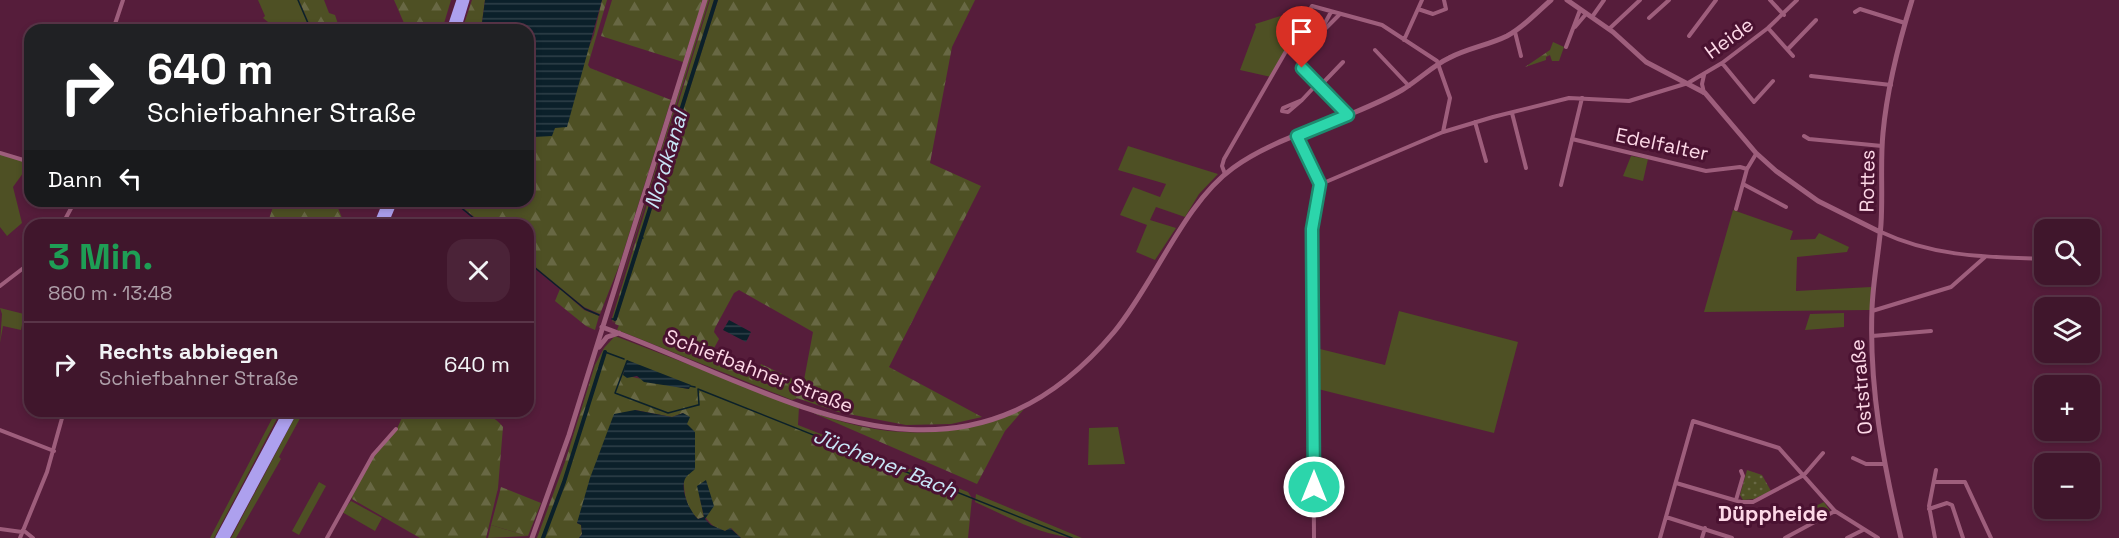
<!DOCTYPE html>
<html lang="de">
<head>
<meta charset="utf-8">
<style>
  body { margin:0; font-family:"Space Grotesk",sans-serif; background:#4b2338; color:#f1f3f6; height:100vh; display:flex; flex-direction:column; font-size:22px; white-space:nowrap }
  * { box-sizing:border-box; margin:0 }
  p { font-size:20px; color:#ae9fa9 }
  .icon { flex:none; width:33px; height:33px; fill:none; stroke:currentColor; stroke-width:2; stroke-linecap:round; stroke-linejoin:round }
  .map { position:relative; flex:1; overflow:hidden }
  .side { position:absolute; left:24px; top:219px; width:510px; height:198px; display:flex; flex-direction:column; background:#40162c; border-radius:18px; box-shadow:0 3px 9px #0003,0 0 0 2px #593548 }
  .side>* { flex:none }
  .banner { position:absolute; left:24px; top:24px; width:510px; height:183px; border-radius:18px; box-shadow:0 3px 9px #0003,0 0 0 2px #593548; background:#202124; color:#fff; overflow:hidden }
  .tools { position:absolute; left:2034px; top:219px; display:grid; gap:12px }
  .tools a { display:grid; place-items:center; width:66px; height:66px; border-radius:12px; background:#40162c; box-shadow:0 3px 9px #0003,0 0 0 2px #593548; font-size:30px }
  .pin { position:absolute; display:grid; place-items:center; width:51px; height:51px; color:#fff; margin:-62px -26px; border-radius:50% 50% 50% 0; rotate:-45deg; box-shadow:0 0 6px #0007 }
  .pin .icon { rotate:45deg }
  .me { position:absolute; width:66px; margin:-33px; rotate:0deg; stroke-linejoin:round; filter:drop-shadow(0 0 4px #0008) }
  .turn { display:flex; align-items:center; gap:21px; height:126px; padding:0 24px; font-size:27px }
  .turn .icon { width:78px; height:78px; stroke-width:2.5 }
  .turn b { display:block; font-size:42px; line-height:51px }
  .then { display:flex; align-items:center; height:57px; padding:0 24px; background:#0003; gap:12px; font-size:22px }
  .round { display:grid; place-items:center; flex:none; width:63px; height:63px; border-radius:18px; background:#4b2338 }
  .head { display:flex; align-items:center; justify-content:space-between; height:102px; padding:0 24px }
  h1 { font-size:36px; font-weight:600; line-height:45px; color:#1e9e55 }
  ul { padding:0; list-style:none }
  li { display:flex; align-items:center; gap:18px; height:84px; padding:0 24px; border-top:2px solid #593548 }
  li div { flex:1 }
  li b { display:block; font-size:22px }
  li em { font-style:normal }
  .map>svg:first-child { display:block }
</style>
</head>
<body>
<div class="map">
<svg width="2119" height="538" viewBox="0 0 2119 538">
  <defs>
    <pattern id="forest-firs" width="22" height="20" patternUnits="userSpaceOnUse" patternTransform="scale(1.5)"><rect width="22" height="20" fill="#4e5024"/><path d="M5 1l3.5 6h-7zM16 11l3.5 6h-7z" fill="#686844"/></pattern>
    <pattern id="park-dots" width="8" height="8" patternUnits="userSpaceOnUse" patternTransform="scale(1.5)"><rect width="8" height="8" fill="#4e5024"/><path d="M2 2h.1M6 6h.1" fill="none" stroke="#686844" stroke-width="1.8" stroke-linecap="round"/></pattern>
    <pattern id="water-rules" width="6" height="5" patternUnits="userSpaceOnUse" patternTransform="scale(1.5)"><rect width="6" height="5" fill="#0b202a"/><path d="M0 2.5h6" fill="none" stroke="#2f4049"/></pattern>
  </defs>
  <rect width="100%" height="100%" fill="#561d3b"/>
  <path fill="#4e5024" d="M258,0H299L312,30H278L263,18L265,16Z
    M707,0H709L609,321Z
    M714,0H718L615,324L614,319Z
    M1312,6L1271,77L1240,70L1256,27L1255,24Z
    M1128,146L1218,174L1199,194L1185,217L1156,207L1150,220L1176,228L1155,260L1136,252L1147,225L1120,215L1133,187L1160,197L1166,184L1118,170Z
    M0,154L30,163V170L26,169L13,187L22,223L7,236L0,227Z
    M1631,156L1648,159L1643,181L1623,176Z
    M1733,210L1793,231L1790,240L1815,239L1819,233L1849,247L1847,252L1797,257L1796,291L1871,287L1870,310L1704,312Z
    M0,308L24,314L21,330L3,326L0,343L2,314Z
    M1399,311L1518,342L1494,433L1314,388L1316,348L1385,365Z
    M1844,313V327L1805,330L1810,314Z
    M619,325L799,398L792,400L630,335L617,330Z
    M615,336L799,407L798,425L968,492L972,498L609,355L604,348Z
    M276,411H281L214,538H210Z
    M298,411H304L279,457L281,459L236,538H231Z
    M1118,427L1125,464L1088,465L1089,428Z
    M319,482L326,486L299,535L292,531Z
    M976,494L1082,538C1044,538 1009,517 975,502Z
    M351,501L382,518L375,531L342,512Z
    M1824,502L1830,511L1812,521L1807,510Z
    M491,525L528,536L488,538Z"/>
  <path fill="url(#forest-firs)" fill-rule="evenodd" d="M299,0H324L329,13L335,15L340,30H312Z
    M394,0H451L442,30H407Z
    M472,0H485L481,30H462Z
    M602,0H607L588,65L590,68L671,100L619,266L600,314L584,307L528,261V225H484L455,201H528V131L533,137L555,128L594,35Z
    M612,0H703L683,62L601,36Z
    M710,0H714L613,323L612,318Z
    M718,0H975L952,47L930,163L981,186L889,367L982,417L951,424L906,425L838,412L782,393L615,324ZM739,290L813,332L804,380L799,382L761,364L758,370L713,350L719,339L714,332L715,328L734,293Z
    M1553,42L1564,47L1559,61H1552L1550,55L1546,57V60L1525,67L1550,50Z
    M275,201H335L345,225H267Z
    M560,289L584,310L599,316L595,330L586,326L555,301Z
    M604,348L610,351V355L627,361L623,375L688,389L690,386L972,498L968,538H741L731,528L725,531C702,525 702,507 697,487L704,517L698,519C670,494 694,445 683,413L672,417L635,410L577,523L581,525L582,534L579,538H537L565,462L595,365Z
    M802,408C880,439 946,442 1024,409L1005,431L977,484Z
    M405,411C430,411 488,404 503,427L498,488L486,538H420L352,499V496L374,455L396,431Z
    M501,487L541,503L528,536L491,525Z"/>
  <path fill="url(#park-dots)" d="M1747,470L1762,475L1771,491L1754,499L1743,500L1740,495Z"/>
  <path fill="url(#water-rules)" d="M485,0H602L567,127L555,128L552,136L533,137L528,131V30H481Z
    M729,320L751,332L746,342L723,330Z
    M627,360L691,385L689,389L644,382L637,376L627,378L623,375Z
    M635,410L672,417L683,413L690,417L687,424L695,432V469C692,472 687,475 685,479C680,490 690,512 698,519L704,517L697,486L706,480L714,506L705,519L711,525L725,531L730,528L741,538H579L582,534L581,525L577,523L590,478L614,414Z"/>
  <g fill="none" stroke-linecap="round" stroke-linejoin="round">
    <path stroke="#0b202a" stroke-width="1.5" d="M298,0L311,30
      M453,201L482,225
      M642,238H643
      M528,262L585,309L599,315
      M612,319H615
      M605,352L624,359
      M627,361L615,393L668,413L698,405
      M690,386L695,387
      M699,405L698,389L1072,538"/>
    <path stroke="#0b202a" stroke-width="4" d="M615,319L716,0
      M543,538L564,482L605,352"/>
    <path stroke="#9e5e7c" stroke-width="4" d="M1770,0L1784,15
      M1418,9L1433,14L1446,9L1444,0
      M1855,12L1860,9L1905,23
      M1592,17L1604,0
      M1649,18L1669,0
      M1575,27L1586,14
      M1768,28L1793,56
      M1609,29L1640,0
      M113,30L123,0
      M1515,32L1521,56
      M1321,33L1339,15
      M1689,36L1716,0
      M1404,40L1422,0
      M1314,43L1331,12
      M1566,47L1580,10
      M1788,49L1816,20
      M1375,50L1409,86
      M1722,63L1754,102L1773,81
      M1302,68L1348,115
      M1704,75L1702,84L1704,93
      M1811,76L1891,85
      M1320,86L1343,62
      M1302,100L1288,112L1282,111L1283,108L1302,100L1317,84
      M1512,113L1526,168
      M1475,122L1486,161
      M1297,136L1321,184L1312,229L1314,538
      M1804,136L1809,139L1882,146
      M1572,139L1706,171L1740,167L1747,169
      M0,153L30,162
      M1225,174L1222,166L1224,159L1312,6L1382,25L1437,61L1450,98L1443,132
      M1321,184L1443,132L1493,117L1569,98L1629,101L1688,83L1722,63L1768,28L1797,0
      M1743,184L1786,207
      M1561,185L1582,98
      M1736,209L1747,169L1756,154
      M62,225L75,201
      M1881,232C1934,257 1987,257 2044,259
      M0,286L30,263
      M1872,311L1951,287L1985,257
      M1872,336L1931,331
      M0,430L54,451
      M1853,458L1866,464H1884
      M1934,482H1965L1991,538
      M1676,483L1741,502H1753L1804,475L1823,453
      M1736,500L1743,476L1741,471
      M1929,509L1947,503L1952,505L1963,538
      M1666,517L1732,538
      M0,529L22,532
      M23,530L33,538
      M20,538L47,472L64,411
      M327,538L373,455L396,429
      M1660,538L1693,421L1779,448L1835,511L1878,538
      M1702,538L1705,528
      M1785,538L1835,511
      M1847,538L1863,530
      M1935,538L1929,506L1936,470"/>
    <path stroke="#9e5e7c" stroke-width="5" d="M1567,0L1613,32L1646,62L1705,93L1756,153L1776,171L1818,201L1880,232
      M602,327C781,392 957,519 1114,332C1154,284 1184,203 1233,168C1266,144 1308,131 1346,116C1365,108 1385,100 1402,90C1419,80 1432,66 1449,58C1468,48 1489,45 1507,36C1524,27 1537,12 1551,0
      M599,347L607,337L619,333
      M532,538L569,435L705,0
      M1901,538C1883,463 1869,386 1872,309C1873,280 1879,252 1881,224C1883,193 1880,163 1883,133C1887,89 1899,42 1912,0"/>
    <path stroke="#ada0ee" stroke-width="7" d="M450,30L460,0
      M457,30L466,0
      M377,225L387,201
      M384,225L394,201
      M219,538L287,411
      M226,538L294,411"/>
  </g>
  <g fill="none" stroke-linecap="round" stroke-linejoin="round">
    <g stroke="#1d8a6f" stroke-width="15">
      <path id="route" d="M1302,68L1348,115L1297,136L1320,184L1312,229L1314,487"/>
    </g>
    <use href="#route" stroke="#2cd5ab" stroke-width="10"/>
  </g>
  <g text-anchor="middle" stroke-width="6" stroke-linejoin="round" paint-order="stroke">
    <g font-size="20" fill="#fdd8e7" stroke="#4a1231">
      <text transform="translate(1729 38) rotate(-36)" y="7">Heide</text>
      <text transform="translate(1662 144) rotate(12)" y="7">Edelfalter</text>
      <text transform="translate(1867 181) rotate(-89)" y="7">Rottes</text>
      <text transform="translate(759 371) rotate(21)" y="7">Schiefbahner Straße</text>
      <text transform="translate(1861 387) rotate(-95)" y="7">Oststraße</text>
    </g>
    <g font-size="21" font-style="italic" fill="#c8e7f7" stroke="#4a1231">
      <text transform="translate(666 160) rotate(-73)" y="7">Nordkanal</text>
      <text transform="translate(885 463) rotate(22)" y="7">Jüchener Bach</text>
    </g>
    <g font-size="21" font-weight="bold" fill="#fdd8e7" stroke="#4a1231">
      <text x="1773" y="521">Düppheide</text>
    </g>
  </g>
</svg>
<div class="tools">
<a><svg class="icon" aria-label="search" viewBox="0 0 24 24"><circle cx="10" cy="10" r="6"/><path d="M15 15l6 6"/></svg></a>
<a><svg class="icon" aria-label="layers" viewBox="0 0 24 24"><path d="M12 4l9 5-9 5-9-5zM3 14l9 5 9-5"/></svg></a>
<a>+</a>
<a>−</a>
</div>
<div class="pin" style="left:1302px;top:68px;background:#d93025"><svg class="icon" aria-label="arrive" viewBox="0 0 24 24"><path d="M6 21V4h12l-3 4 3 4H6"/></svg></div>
<svg class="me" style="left:1314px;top:487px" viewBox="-20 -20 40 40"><circle r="17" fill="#2cd5ab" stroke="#fff" stroke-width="3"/><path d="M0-11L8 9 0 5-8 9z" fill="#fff"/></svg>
<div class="banner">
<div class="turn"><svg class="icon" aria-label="right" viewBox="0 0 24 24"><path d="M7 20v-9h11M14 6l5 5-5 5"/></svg><div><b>640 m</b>Schiefbahner Straße</div></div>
<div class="then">Dann<svg class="icon" aria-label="left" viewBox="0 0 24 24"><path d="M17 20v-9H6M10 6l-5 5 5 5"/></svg></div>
</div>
<section class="side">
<div class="head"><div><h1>3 Min.</h1><p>860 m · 13:48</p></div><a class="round"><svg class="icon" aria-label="close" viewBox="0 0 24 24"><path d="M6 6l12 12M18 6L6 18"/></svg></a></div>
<ul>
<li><svg class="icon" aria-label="right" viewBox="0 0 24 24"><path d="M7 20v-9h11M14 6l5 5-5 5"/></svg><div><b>Rechts abbiegen</b><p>Schiefbahner Straße</p></div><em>640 m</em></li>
</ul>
</section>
</div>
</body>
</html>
